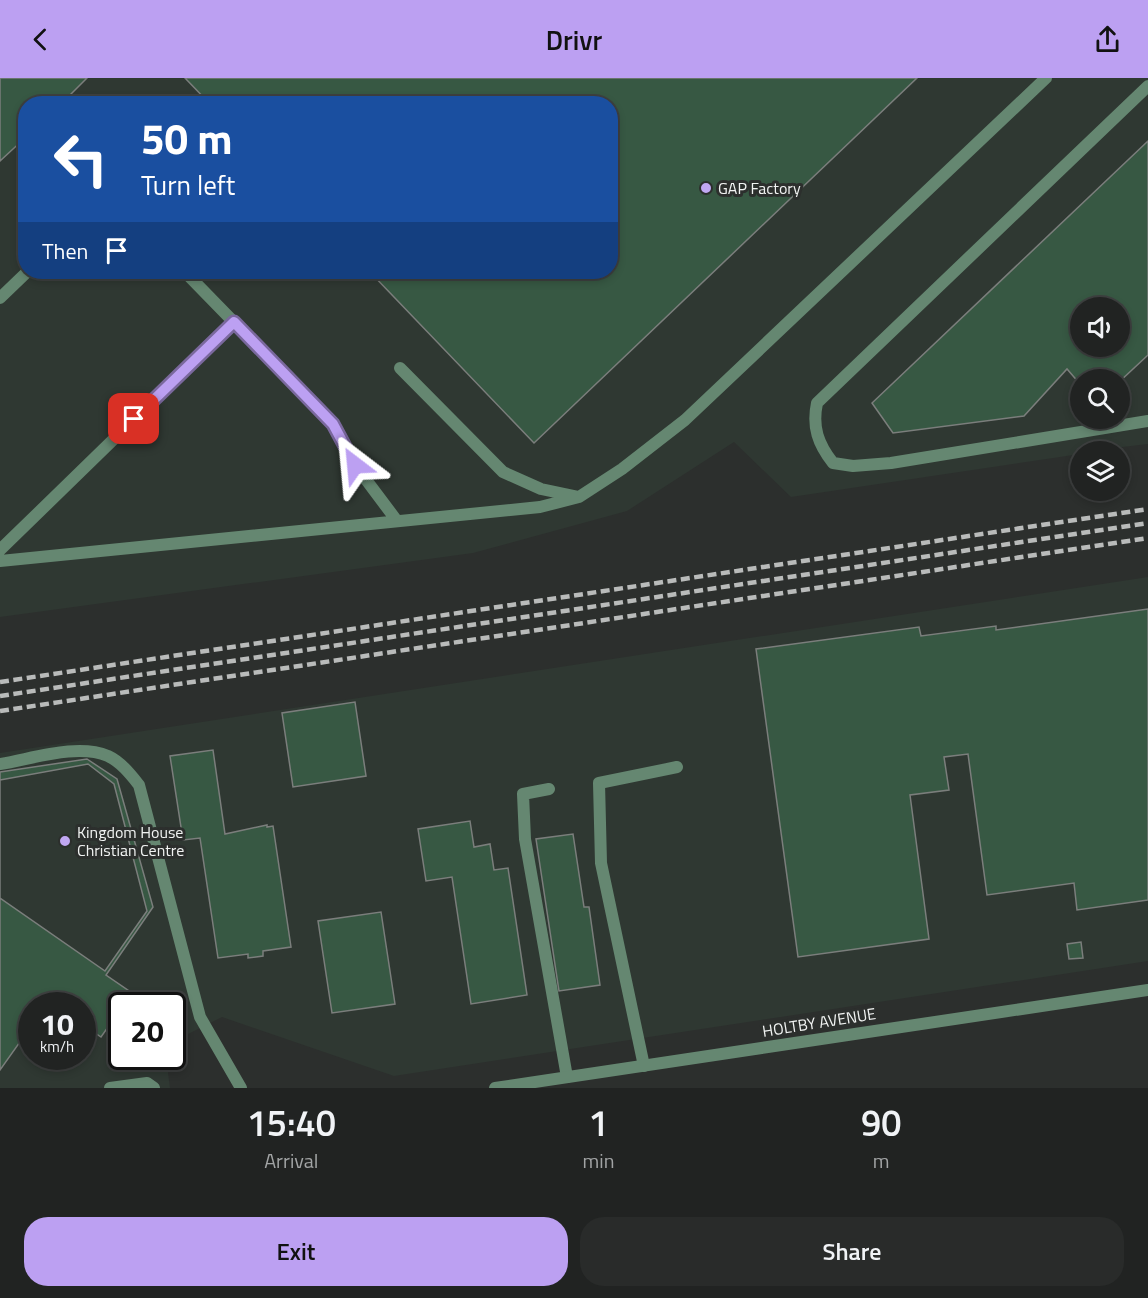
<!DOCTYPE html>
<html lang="en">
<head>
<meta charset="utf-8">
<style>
  body { margin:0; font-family:"Titillium Web",sans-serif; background:#292b2a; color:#f1f3f6; height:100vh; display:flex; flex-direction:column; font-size:22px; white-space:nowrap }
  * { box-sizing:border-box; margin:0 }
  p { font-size:20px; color:#a2a4a5 }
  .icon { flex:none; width:33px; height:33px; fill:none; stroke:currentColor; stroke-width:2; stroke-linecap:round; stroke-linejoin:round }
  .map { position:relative; height:1010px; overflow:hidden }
  .side { display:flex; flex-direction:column; background:#212322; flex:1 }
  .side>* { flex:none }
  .top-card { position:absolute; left:18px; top:18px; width:600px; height:183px; border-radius:24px; box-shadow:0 3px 9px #0003,0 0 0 2px #3e4040; background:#1a4fa0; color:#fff; overflow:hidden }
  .tools { position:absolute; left:1070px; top:219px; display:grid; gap:12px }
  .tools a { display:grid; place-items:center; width:60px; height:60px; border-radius:50%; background:#212322; box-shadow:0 3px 9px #0003,0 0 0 2px #3e4040; font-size:30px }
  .speed { position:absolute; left:18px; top:914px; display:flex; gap:12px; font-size:30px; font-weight:700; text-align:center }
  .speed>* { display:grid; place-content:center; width:78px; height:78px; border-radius:50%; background:#212322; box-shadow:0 3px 9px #0003,0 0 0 2px #3e4040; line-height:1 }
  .speed small { font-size:15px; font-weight:400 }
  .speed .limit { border:3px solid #111; border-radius:9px; background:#fff; color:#111 }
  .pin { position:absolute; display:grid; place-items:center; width:51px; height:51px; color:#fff; margin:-26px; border-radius:12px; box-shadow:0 3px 9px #0006 }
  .me { position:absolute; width:66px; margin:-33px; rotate:331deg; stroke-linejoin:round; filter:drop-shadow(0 0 4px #0008) }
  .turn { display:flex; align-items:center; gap:21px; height:126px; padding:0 24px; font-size:27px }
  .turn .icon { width:78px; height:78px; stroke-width:2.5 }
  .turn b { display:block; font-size:42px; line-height:51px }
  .then { display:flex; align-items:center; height:57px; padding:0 24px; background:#0003; gap:12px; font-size:22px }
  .eta { display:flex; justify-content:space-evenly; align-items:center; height:102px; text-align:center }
  .eta b { font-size:36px; font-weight:600; line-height:42px }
  .primary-button { display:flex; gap:12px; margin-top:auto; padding:12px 24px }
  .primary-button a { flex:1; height:69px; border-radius:24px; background:#bca0f2; color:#111; font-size:24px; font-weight:600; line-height:69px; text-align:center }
  .primary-button a+a { background:#292b2a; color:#f1f3f6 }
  header { display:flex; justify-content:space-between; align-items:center; height:78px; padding:0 24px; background:#bca0f2; color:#111; font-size:27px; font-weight:600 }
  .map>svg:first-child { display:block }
</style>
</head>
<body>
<header><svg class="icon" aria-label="back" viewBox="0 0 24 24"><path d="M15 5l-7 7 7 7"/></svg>Drivr<svg class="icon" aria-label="share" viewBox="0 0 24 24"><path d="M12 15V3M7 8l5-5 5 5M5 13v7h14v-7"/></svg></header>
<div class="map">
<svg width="1148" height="1010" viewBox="0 0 1148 1010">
  <rect width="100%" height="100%" fill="#2c2f2d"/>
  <path fill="#2f3832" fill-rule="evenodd" d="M0,0H1148V366L1080,374V376L791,419L734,364L627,433L473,475L0,539ZM26,26H610V194H26ZM1080,230H1119V268H1080ZM1080,302H1119V340H1080Z
    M1148,499V883L394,998L222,939L182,959L168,995L170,1010H0V675ZM32,927H82V978H32ZM122,927H172V978H122Z"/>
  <path fill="#375843" stroke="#7b7e7c" stroke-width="1.5" fill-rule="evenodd" d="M0,0H87L61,26H26V59L0,83Z
    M185,0H917L534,365L370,194H610V26H210Z
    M1148,63V277L1119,304V302H1080V306L1067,291L1024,338L893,355L872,325ZM1080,230H1119V268H1080Z
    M1148,531V822L1077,832L1074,805L987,817L968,676L944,679L949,712L910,717L929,861L798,879L756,571L919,549L921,558L996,548V552Z
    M355,624L366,698L293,709L282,635Z
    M213,672L225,756L267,747V749L273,748L291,869L263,873V878L248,880V876L218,880L200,760L183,762L170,678Z
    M87,681L117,701L153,829L106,897L132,915L101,959L82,946V927H55L49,923L46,927H32V947L0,992V694Z
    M88,686L114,706L147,833L105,893L0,820V702Z
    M470,743L474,769L490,766L494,792L508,790L527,917L471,926L452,799L426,803L418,751Z
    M573,756L584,829H589L600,907L559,913L536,761Z
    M381,834L395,926L332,935L318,843Z
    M1081,864L1083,880L1069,881L1067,866Z"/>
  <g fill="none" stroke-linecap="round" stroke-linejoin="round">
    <path stroke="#658771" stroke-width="12" d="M1148,8L817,325C812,349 818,366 833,385L853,388L891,385L1148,343
      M185,194L333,346L355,387L397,443
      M0,220L27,194
      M400,290L503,394L541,411L579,419L622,391L685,342L1046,0
      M0,472L234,244
      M0,483L540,429L579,419
      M0,686C32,681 77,665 108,678C121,684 131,697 139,707L200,939L241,1010
      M549,711L523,716L525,761L567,999
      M644,988L601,785L599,705L677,689
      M110,1010L147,1005L154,1010"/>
    <path stroke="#658771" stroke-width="12" d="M495,1010L1148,912"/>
    <path stroke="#b9bbba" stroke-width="4.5" stroke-dasharray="9 4.5" stroke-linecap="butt" d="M0,604L1148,431
      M0,618L1148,445
      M0,633L1148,460"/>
  </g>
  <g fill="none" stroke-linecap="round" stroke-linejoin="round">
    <g stroke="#7a689d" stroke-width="15">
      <path id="route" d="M134,341L234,244L333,346L355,387"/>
    </g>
    <use href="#route" stroke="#bca0f2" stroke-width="10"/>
  </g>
  <g fill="#c1a8f3" stroke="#2c2f2d" stroke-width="2">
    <circle cx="706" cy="110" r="6"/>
    <circle cx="65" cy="763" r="6"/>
  </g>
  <g text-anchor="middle" stroke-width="6" stroke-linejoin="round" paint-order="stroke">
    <g font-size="16" fill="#f1f3f2" stroke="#2c2f2d" text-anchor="start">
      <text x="718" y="116">GAP Factory</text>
      <text x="77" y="760">Kingdom House<tspan x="77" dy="18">Christian Centre</tspan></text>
    </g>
    <g font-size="16" fill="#f1f3f2" stroke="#2c2f2d">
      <text transform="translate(819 944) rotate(-9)" y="6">HOLTBY AVENUE</text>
    </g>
  </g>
</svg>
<div class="tools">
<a><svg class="icon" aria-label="sound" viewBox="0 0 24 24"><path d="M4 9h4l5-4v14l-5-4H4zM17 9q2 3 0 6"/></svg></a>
<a><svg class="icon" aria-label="search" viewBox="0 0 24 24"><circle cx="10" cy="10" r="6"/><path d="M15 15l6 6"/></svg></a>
<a><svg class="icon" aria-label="layers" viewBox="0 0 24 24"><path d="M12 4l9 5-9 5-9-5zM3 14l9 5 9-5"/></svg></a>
</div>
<div class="speed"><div>10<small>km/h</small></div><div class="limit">20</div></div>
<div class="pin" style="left:134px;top:341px;background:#d93025"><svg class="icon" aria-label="arrive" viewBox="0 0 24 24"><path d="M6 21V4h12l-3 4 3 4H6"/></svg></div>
<svg class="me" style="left:355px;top:387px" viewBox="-20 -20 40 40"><path d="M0-17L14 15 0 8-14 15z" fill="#bca0f2" stroke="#fff" stroke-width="4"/></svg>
<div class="top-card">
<div class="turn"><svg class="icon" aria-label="left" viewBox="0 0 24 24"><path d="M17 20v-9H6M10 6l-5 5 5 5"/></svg><div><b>50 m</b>Turn left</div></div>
<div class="then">Then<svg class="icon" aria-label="arrive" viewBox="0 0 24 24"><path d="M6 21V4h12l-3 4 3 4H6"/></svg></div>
</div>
</div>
<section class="side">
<div class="eta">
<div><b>15:40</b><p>Arrival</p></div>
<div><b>1</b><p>min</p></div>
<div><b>90</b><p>m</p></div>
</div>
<div class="primary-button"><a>Exit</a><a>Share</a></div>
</section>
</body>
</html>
